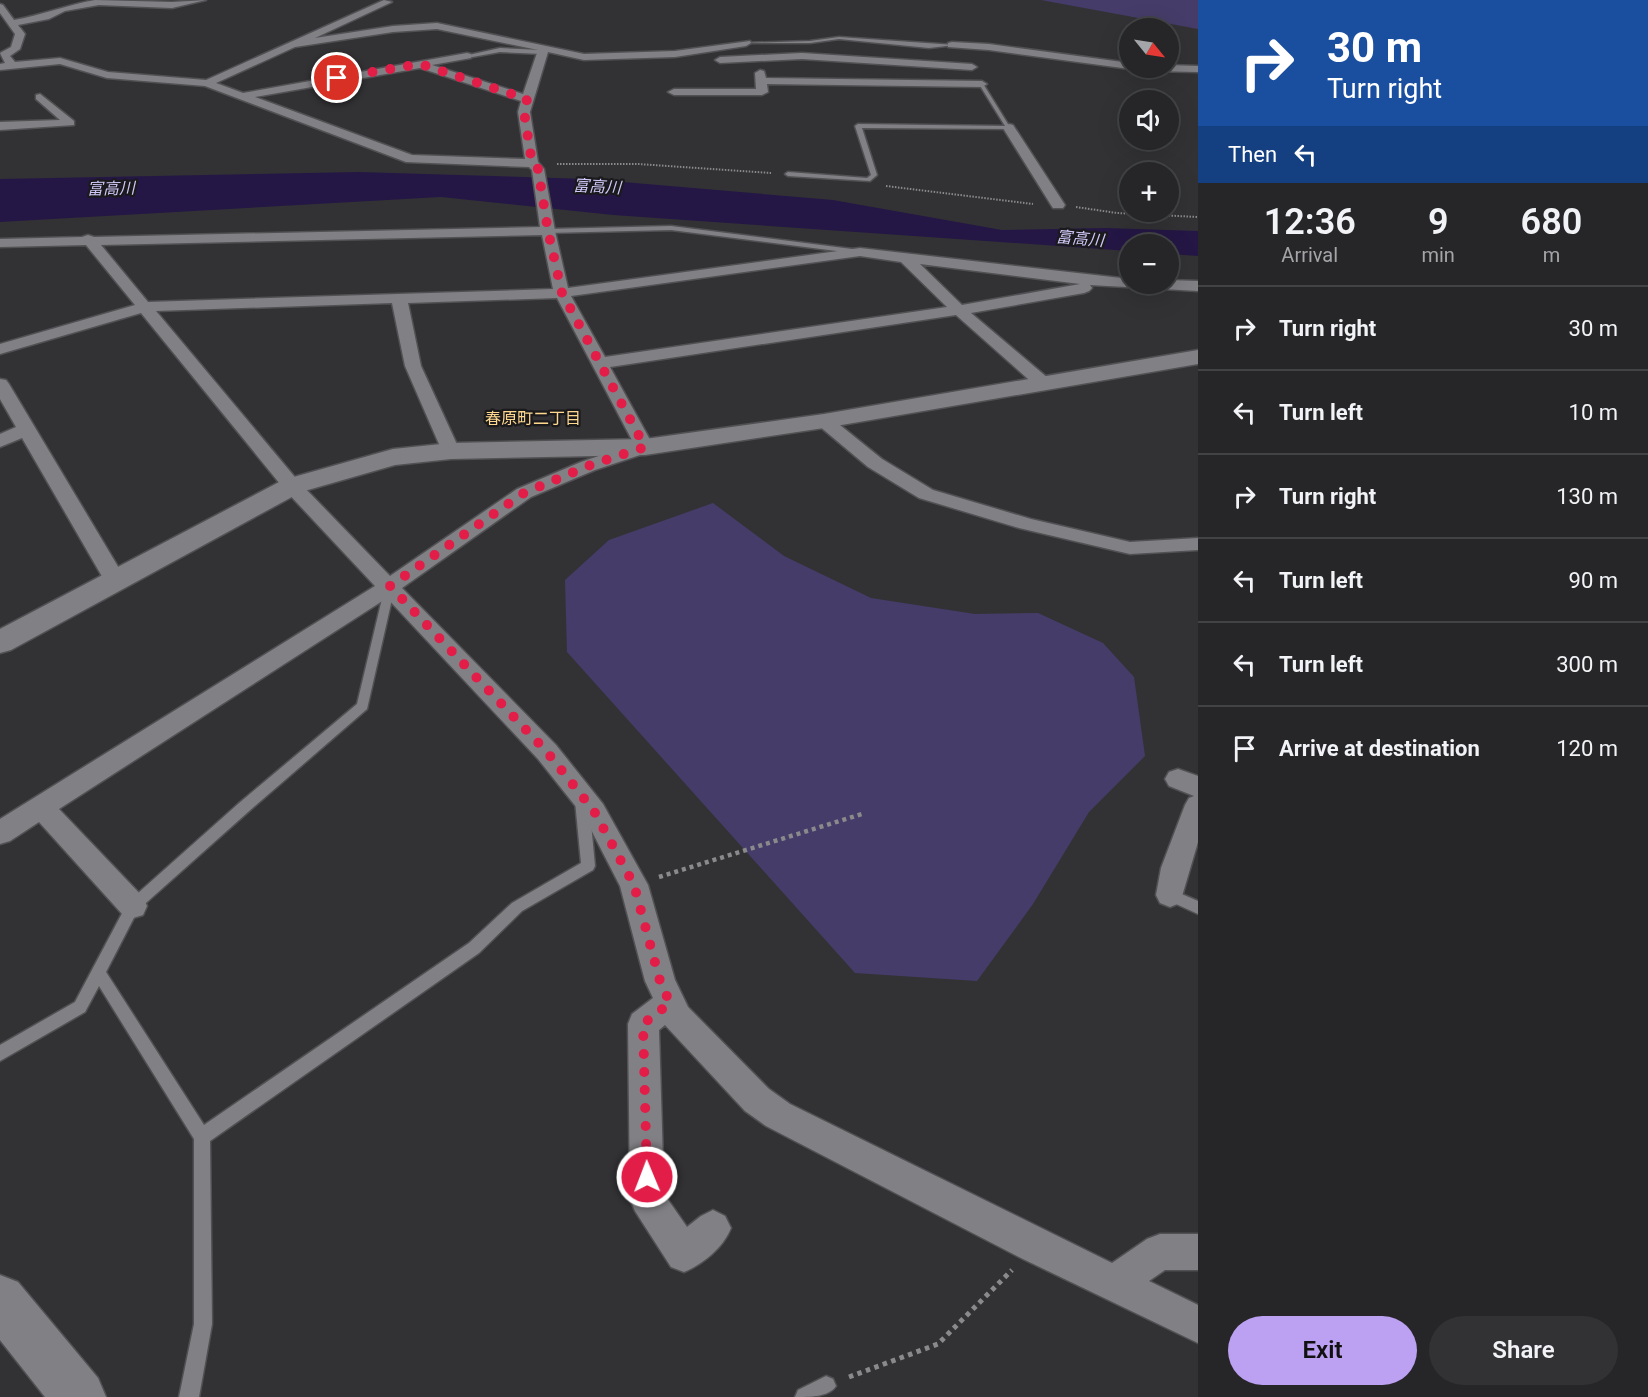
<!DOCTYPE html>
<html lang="en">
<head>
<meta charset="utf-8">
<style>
  body { margin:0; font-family:Roboto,"Noto Sans JP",sans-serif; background:#323234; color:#f1f3f6; height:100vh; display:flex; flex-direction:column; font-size:22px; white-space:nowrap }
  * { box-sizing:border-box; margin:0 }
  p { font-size:20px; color:#a4a5a8 }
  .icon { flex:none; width:33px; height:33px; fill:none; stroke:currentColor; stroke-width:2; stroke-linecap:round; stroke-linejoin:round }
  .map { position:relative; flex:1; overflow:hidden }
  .drawer { display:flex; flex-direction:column; background:#262628; width:450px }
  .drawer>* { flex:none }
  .top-card { background:#1a4fa0; color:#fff; overflow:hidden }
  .needle { width:39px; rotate:120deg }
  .buttons { position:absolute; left:1119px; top:18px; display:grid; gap:12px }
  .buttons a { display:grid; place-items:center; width:60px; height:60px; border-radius:50%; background:#262628; box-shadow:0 6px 24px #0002,0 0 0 2px #424345; font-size:30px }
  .pin { position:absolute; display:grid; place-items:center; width:51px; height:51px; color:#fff; margin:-26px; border:3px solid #fff; border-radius:50%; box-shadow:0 2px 6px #0007 }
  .me { position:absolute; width:66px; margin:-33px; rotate:359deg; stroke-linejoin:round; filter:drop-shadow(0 0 4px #0008) }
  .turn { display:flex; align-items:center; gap:21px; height:126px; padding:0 30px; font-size:27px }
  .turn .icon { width:78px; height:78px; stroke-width:2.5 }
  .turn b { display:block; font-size:42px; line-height:51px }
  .then { display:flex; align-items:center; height:57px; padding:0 30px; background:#0003; gap:12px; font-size:22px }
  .eta { display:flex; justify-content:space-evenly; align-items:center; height:102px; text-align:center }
  .eta b { font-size:36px; font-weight:600; line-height:42px }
  .action { display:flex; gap:12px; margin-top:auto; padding:12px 30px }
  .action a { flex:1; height:69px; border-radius:36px; background:#bca0f2; color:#111; font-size:24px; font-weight:600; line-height:69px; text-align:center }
  .action a+a { background:#323234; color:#f1f3f6 }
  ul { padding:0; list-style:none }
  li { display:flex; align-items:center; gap:18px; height:84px; padding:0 30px; border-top:2px solid #424345 }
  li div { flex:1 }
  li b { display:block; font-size:22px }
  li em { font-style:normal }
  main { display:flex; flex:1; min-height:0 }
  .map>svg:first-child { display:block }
</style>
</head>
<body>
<main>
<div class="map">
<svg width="1198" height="1397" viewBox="0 0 1198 1397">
  <rect width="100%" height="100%" fill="#323235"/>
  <path fill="#463c69" d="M1041,0H1198V29Z
    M713,503L784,556L871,598L975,614L1038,613L1103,643L1134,677L1145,756L1089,812L1033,904L977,981L855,973L567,652L565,580L609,540Z"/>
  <path fill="#251745" d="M359,172L588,179L833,200L1002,230L1106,228L1198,231V256L1169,254L1168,244H1130L1129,251L613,215L441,197L0,222V179Z"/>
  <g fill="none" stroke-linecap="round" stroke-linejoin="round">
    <g stroke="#515154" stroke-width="3">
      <path id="lane" d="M839,37L955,45L929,48L839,39L810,43H743L810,41Z
        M500,48L542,50L545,52L542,54L500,52L467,58L464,56Z
        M982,82L1011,129L862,128L877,175L870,181L788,176L785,174L788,172L867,178L871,175L855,126L858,124L1005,126L979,84Z
        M671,226L860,250L864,252L860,254L671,230L548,233L544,231L548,229Z
        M390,583L395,586L367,709L248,812L138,910L106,972L204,1125L469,943L512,903L581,863L575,801L577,797L582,796L587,797L589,801L595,866L593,870L522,911L479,953L210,1141L212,1324L199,1397H179L194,1324V1139L99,986L85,1012L0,1061V1045L75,1002L128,902L238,804L357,704L385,586Z
        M1170,889L1198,901V914L1165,899L1163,895L1165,891Z
        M826,1376L833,1379L836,1386C829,1397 810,1397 795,1397L798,1390Z"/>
    </g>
    <g stroke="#515154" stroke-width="3">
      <path id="street" d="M95,0L172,2L206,0L172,8L99,5L65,11L49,19L18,25L25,34L20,49L10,56L15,62L60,58L108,72L206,80L384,0L392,2L315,38L393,26L437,23L584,54L675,51L750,41L751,43L746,46L675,57L584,60L548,52L530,112L538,162L544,169L555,231L568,288L860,248L1130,279V284H1168V280L1198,281V291L1090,285L1092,288L1089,291L1084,293L971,313L1049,379L1052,383L1049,387H1037L956,315L610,367L654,447L652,451L595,470L531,497L402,588L556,745L603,804L648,885L675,980L688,1007L769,1089L790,1104L1112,1263L1147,1239L1160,1234H1198V1270H1165L1149,1281L1198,1305V1343L1023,1259L766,1126L745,1111L665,1025L659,1030L664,1194L687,1227L701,1216L713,1210L725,1216L731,1228C723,1248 703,1264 684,1272L671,1267L635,1211L630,1199L628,1024L632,1014L653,998L645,981L620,886L585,818L538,759L387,598L59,809L143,897L147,906L143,915L133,918L123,915L39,822L10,841L0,844V819L375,586L285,490L141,313L0,354V344L135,305L86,245L0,247V239L82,237L88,235L94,237L540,227L532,170L529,167L406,162L205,86L107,78L60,64L0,70V64L5,63L0,53L11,47L15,34L0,13V4L3,5L14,20C42,15 67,5 95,0ZM437,29L538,50L523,94L432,65L471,58V54L467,53L243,93L216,83L295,47L393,32ZM420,68L521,101L518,112L525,159L412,155L255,97ZM542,235L553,289L148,302L101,245ZM860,256L901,262L947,307L605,357L571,296ZM920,264L1080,284L962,305ZM557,298L634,444L581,462L517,489L390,576L299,482L156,311L392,303L405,366L442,451L444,455H458L460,451L421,366L408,303Z
        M952,42L989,44L1130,63V68H1134L1130,69L989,50L948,47V43Z
        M802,53L972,64L977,67L972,70L802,59L720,63L715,60L720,57Z
        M1168,65L1198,66V72L1149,71L1144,68H1168Z
        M760,70L764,71L766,78L982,81L987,84L982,87L767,84L768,92L762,95H674L668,92L674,89H756L755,73Z
        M40,94L74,121V125L0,130V122L60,120L36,99V95Z
        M1009,124L1013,125L1065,205L1063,208H1053L1051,205L1003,128Z
        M0,379L6,380L9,384L126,580L123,585L115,587L107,585L22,438L0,447V434L16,427L0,399Z
        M824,416L830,417L882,459L933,490L1031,519L1130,542L1198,538V550L1130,554L1019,528L919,498L868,467L818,425L815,421L818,417Z
        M1178,769L1198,776V842L1180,903L1170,907L1160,903L1156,895L1161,868L1185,805L1189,798L1194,796L1169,786L1165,779L1169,772Z"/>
    </g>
    <g stroke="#515154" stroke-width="3">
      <path id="secondary" d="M1198,350V364L824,428L645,455L451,459L395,465L301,492L11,650L0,653V629L283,480L393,449L451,443L645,439L824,414Z
        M0,1275L18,1282L98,1378L106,1397H45L0,1340Z"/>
    </g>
    <path stroke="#8a8a8c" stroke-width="2" stroke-dasharray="1.5 1.5" stroke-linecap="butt" d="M557,164H638L771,173
      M886,186L1033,204
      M1076,207L1117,213L1198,217"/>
    <path stroke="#8a8a8c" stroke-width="4.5" stroke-dasharray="4 4" stroke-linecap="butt" d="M659,877L862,814"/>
    <path stroke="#8a8a8c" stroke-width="5" stroke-dasharray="4.5 4.5" stroke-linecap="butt" d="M849,1377L938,1344L1012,1270"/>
    <use href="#lane" fill="#818185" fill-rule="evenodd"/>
    <use href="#street" fill="#818185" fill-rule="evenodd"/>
    <use href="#secondary" fill="#818185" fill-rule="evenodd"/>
  </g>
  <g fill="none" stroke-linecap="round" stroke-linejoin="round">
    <path stroke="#e11d48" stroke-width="10" stroke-dasharray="0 18" d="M337,78L420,64L527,99L524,112L532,163L538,169L548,231L562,293L645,447L588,466L524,493L390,586L547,752L594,811L634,885L660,981L670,1003L643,1024L647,1177"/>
  </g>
  <g text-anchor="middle" stroke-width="4.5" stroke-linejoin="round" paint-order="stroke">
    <g font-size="16" font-style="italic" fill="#d1c8f9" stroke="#1a1a1c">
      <text transform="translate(597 186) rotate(3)" y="6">富高川</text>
      <text transform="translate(111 188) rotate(-1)" y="6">富高川</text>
      <text transform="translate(1080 238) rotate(5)" y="6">富高川</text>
    </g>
    <g font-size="16" fill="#fed88f" stroke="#1a1a1c">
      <text x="533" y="424">春原町二丁目</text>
    </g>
  </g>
</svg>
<div class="buttons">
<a><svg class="needle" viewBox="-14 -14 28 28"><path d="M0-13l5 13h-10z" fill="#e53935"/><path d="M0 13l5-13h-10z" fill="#a4a5a8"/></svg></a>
<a><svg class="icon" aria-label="sound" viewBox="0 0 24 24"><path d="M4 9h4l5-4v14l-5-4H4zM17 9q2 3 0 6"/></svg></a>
<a>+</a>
<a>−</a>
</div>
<div class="pin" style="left:337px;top:78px;background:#d93025"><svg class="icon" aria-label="arrive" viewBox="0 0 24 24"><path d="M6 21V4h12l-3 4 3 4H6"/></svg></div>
<svg class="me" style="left:647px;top:1177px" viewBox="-20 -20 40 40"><circle r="17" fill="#e11d48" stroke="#fff" stroke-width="3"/><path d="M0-11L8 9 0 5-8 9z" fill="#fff"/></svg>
</div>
<section class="drawer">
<div class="top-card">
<div class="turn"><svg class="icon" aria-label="right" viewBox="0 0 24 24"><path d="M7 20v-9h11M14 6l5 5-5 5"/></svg><div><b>30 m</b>Turn right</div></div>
<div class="then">Then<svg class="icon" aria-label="left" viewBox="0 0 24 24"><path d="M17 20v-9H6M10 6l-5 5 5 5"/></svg></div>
</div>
<div class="eta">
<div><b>12:36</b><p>Arrival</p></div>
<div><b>9</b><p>min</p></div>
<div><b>680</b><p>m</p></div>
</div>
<ul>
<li><svg class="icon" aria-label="right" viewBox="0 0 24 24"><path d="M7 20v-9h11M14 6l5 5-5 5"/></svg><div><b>Turn right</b></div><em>30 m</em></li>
<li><svg class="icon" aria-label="left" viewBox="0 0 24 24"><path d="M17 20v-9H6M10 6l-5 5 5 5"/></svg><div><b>Turn left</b></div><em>10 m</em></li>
<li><svg class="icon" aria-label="right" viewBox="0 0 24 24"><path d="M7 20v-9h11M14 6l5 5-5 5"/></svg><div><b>Turn right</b></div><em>130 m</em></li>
<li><svg class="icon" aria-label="left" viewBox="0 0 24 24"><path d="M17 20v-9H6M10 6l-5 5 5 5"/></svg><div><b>Turn left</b></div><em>90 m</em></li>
<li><svg class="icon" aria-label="left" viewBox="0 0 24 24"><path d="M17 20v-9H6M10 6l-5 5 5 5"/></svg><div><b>Turn left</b></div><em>300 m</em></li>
<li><svg class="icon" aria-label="arrive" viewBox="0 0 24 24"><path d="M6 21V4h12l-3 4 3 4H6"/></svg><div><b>Arrive at destination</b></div><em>120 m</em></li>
</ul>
<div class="action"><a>Exit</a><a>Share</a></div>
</section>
</main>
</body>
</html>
